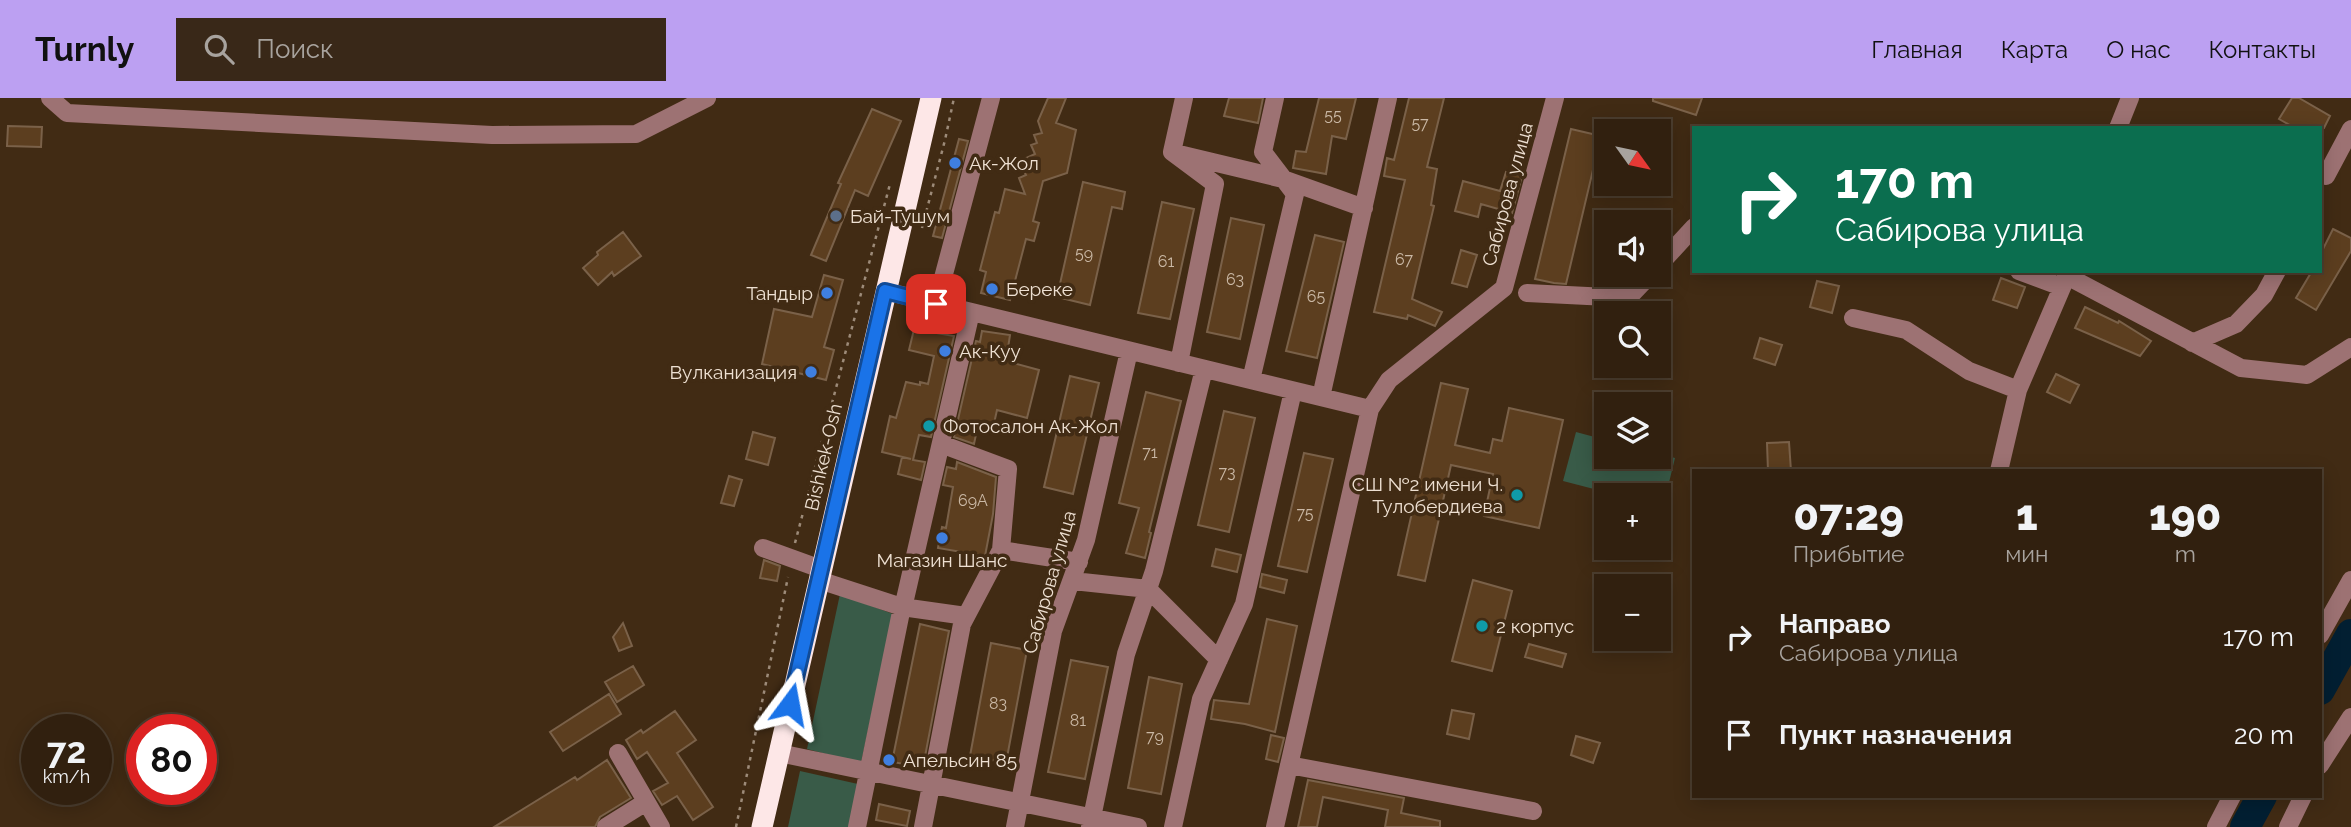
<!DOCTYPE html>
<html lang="ru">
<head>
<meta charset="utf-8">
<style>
  body { margin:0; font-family:Raleway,sans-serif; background:#392818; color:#f1f3f6; height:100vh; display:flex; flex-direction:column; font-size:26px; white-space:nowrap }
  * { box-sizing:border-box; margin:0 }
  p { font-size:23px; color:#a8a39e }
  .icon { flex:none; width:38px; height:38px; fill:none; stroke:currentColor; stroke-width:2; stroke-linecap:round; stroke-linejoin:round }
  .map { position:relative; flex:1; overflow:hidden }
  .sheet { position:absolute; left:1692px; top:371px; width:630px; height:329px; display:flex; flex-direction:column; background:#31200f; border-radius:0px; box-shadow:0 4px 18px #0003,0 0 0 2px #4c3e2f }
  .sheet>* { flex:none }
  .top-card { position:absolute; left:1692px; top:28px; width:630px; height:147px; border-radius:0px; box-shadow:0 4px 18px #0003,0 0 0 2px #4c3e2f; background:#0b6e4f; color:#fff; overflow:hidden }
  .needle { width:46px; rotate:123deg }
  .tools { position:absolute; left:1594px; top:21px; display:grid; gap:14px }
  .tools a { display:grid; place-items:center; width:77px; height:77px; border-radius:0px; background:#31200f; box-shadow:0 4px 18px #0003,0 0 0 2px #4c3e2f; font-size:35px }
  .speed { position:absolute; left:21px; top:616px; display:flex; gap:14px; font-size:35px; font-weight:700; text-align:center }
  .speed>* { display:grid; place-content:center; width:91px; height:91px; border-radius:50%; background:#31200f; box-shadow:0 4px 18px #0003,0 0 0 2px #4c3e2f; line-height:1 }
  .speed small { font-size:18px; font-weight:400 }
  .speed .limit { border:10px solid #d22; background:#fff; color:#111 }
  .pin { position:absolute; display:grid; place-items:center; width:60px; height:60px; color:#fff; margin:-30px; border-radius:14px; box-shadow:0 4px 10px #0006 }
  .me { position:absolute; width:77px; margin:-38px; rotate:13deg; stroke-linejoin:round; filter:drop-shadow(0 0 5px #0008) }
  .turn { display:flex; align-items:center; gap:24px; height:147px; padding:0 28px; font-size:32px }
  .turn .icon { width:91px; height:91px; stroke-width:2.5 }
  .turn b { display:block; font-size:49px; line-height:60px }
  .eta { display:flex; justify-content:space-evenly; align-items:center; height:119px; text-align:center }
  .eta b { font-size:42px; font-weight:800; line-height:49px }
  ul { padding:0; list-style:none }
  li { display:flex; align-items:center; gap:21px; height:98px; padding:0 28px }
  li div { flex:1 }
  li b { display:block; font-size:26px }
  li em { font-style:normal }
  header { display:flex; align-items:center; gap:42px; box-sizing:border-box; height:98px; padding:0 35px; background:#bca0f2; color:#111 }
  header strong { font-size:33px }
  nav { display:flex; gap:38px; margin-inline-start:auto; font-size:24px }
  .search { width:490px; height:63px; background:#392818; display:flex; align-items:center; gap:18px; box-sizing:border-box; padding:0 24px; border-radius:0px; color:#a8a39e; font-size:26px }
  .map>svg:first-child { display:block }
</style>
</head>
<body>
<header>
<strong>Turnly</strong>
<div class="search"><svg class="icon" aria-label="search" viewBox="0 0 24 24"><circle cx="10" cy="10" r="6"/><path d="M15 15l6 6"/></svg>Поиск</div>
<nav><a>Главная</a><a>Карта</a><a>О нас</a><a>Контакты</a></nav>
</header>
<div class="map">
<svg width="2351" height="729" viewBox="0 0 2351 729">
  <rect width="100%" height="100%" fill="#412b14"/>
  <path fill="#395b48" d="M1576,334L1606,342V359H1659V356L1675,360L1663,409L1659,408V397H1617L1563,383Z
    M840,496L893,516L861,665L807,651Z
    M800,673L858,686L849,729H788Z"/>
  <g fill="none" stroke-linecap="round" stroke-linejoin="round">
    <path stroke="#021f32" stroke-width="30" d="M2320,592L2351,536
      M2245,729L2262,698"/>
  </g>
  <path fill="#5c3e1f" stroke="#7a6149" stroke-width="2" d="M1048,0H1066L1056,25L1076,32L1067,75L1043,83L1033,123L1039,125L1034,143L1026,141L1010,202L981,195L986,174L980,172L995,114L999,115L1005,91L1025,96L1019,80L1026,77L1024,73L1028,72L1024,61L1035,56L1031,47L1037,45L1034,37L1042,35L1038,23Z
    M1229,0H1263L1258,25L1224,18Z
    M1319,0H1356L1346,41L1332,38L1326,76L1293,70L1296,53L1306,54Z
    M1409,0H1444L1427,69L1437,71L1431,107L1434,108L1412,201L1442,214L1435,228L1408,217L1407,221L1374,214L1405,82L1384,78L1387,60L1394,62Z
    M1653,0H1702L1696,17L1653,3Z
    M2292,0H2299L2330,18L2324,30H2295L2279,21Z
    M872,11L901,23L868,98L855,92L826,163L811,157L841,86L838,85Z
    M8,28L42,29L41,49L7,48Z
    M1571,31L1601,38L1566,186L1554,185L1535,181Z
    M959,41L968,43L942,140L933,138Z
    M1506,74L1522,78L1512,115L1481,106L1478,119L1455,113L1463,83L1500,93Z
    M1083,84L1125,94L1122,111L1112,109L1090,207L1057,199Z
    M1162,104L1194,111L1170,221L1138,215Z
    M1231,120L1264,127L1240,241L1207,234Z
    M2333,131L2351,140V153L2316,212L2296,200L2312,173H2320V157Z
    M623,134L641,158L614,178L612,174L598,187L583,170L598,157L597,154Z
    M1315,137L1344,144L1317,260L1286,253Z
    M1461,152L1477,157L1467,189L1452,185Z
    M824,177L843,182L824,249L834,252L826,282L762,266L774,211L812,219Z
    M2001,180L2025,189L2017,210L1993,202Z
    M1817,183L1839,188L1832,215L1810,209Z
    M2085,209L2118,225L2119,223L2151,243L2140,258L2075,230Z
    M917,219L939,225L936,235L954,238L931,339L919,337L913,362L925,364L921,382L898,376L902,359L911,361L882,354L890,318L896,320L906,284L920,287V284L928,286L934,258L909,252Z
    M982,233L1010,237L1006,263L1039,272L1027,320L997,312L993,330L978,327L974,346L954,339L976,243L980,244Z
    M1760,240L1782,247L1775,267L1754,260Z
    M2056,276L2079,287L2070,305L2047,294Z
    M1070,278L1099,285L1073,396L1044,389Z
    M1441,285L1468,291L1455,347L1490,355L1493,341L1502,343L1509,310L1563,322L1539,430L1484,418L1493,376L1451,367L1425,483L1398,477Z
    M1146,294L1181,303L1149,434L1151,435L1145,460L1126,455L1139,410L1119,405Z
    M1224,313L1255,320L1229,434L1198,427Z
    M753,334L775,340L768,367L746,361Z
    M1789,344L1791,373H1768L1767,345Z
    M1304,355L1333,361L1307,474L1278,468Z
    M957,364L996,379L993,416L985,458L938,450L942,429L946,430L953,389L943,387L947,369L956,371Z
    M729,378L742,382L734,408L721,405Z
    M1216,451L1241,457L1237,474L1212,468Z
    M764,462L780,468L777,483L760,480Z
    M1262,476L1287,482L1284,495L1260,489Z
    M1473,482L1512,493L1492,573L1452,563Z
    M1267,521L1297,528L1275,634L1245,626L1211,621L1214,602L1249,606Z
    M623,525L632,548L619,553L613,539Z
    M920,526L949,533L923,669L892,664Z
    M991,545L1027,552L1006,665L970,658Z
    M1529,546L1566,556L1562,569L1525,559Z
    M1071,562L1108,569L1085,681L1048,674Z
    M633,568L644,587L617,604L605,584Z
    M1149,579L1182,586L1161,696L1128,690Z
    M609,596L621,616L563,653L550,634Z
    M1452,612L1474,616L1469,641L1447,636Z
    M675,613L696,642L677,655L713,709L693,722L677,698L662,707L653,693L668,685L647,654L637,661L626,642L641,632L643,635Z
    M1271,637L1284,640L1278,664L1266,661Z
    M1576,638L1600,645L1593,665L1571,657Z
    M607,662L631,700L600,719L595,729H494L575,679L577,682Z
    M1308,682L1404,700L1401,715L1440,723V729H1385L1388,712L1323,699L1317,729H1298Z
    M879,706L910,713L907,728L876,722Z"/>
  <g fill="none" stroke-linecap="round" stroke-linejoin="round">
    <path stroke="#9d8b79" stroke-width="2.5" stroke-dasharray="3.5 5" stroke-linecap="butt" d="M922,130L945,42L954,0
      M795,445L890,86
      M736,729L788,479"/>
    <path stroke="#9d7273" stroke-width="18" d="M50,0L67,15L492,37L636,36L707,0
      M2118,30L2130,0
      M1179,56L1283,81L1364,110
      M2326,78L2351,31
      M1659,167L1694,129
      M2019,173L2062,189
      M2067,178L2241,270L2307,277L2351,249
      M885,193L1370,311
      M1527,195L1628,200L1650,177
      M936,206L991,0
      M1853,220L1906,232L1969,273L2018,292
      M2192,245L2236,226L2264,197L2277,173
      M1179,265L1215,86L1172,54L1184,0
      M1251,282L1295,96L1263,54L1275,0
      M1321,299L1388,0
      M941,346L1008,371L1001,452
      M1999,373L2018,292L2069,173
      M763,450L821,471
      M819,482L902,509L857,729
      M1073,483L1148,491L1219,562
      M902,509L966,518
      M903,510L971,214
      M2320,537L2351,482
      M618,655L661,729
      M779,655L1138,729
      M1289,667L1533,713
      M2320,667L2351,619
      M606,729L646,704
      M923,729L962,526L1001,452L1079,464
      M1015,729L1053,533L1086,442L1129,253
      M1090,729L1126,556L1154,473L1204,271
      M1173,729L1201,601L1244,506L1293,293
      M1275,729L1370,311L1389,282L1504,190L1555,0
      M2216,729L2232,698
      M2288,729L2303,698"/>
    <path stroke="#fde7e7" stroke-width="21" d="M762,729L931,0"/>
  </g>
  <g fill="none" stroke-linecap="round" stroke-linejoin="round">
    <g stroke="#114b97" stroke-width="18">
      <path id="route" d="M790,606L885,193L936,206"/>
    </g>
    <use href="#route" stroke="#1a73e8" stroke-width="12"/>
  </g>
  <g fill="#3f7fe0" stroke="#412b14" stroke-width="2.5">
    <circle cx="955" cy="65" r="7"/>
    <circle cx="992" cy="191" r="7"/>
    <circle cx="827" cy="195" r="7"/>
    <circle cx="945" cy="253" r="7"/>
    <circle cx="811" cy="274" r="7"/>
    <circle cx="942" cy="440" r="7"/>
    <circle cx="889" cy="662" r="7"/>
  </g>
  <circle fill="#5c6f8a" stroke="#412b14" stroke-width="2.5" cx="836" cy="118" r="7"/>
  <g fill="#0f9aa8" stroke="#412b14" stroke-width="2.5">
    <circle cx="929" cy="328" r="7"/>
    <circle cx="1517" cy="397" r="7"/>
    <circle cx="1482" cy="528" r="7"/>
  </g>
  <g text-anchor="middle" stroke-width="7" stroke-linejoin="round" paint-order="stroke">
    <g font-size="16" fill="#cab8a5">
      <text x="1333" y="23">55</text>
      <text x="1420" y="31">57</text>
      <text x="1084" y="161">59</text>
      <text x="1404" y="167">67</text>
      <text x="1166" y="169">61</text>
      <text x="1235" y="187">63</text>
      <text x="1316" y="204">65</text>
      <text x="1150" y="360">71</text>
      <text x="1227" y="380">73</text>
      <text x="973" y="408">69А</text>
      <text x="1305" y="421">75</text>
      <text x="998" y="611">83</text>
      <text x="1078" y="628">81</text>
      <text x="1155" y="644">79</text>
    </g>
    <g font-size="19" fill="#eee0d2" stroke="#412b14" text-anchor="start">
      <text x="969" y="72">Ак-Жол</text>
      <text x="850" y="125">Бай-Тушум</text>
      <text x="1006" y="198">Береке</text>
      <text x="813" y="202" text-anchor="end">Тандыр</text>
      <text x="959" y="260">Ак-Куу</text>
      <text x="797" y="281" text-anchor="end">Вулканизация</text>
      <text x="943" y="335">Фотосалон Ак-Жол</text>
      <text x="1503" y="393" text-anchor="end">СШ №2 имени Ч.<tspan x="1503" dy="22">Тулобердиева</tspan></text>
      <text x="942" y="469" text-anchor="middle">Магазин Шанс</text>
      <text x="1496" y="535">2 корпус</text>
      <text x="903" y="669">Апельсин 85</text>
    </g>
    <g font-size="19" fill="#eee0d2" stroke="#412b14">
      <text transform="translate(1507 96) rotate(-75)" y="7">Сабирова улица</text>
      <text transform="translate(823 359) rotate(-77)" y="7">Bishkek-Osh</text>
      <text transform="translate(1049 484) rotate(-74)" y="7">Сабирова улица</text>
    </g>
  </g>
</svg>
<div class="tools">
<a><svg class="needle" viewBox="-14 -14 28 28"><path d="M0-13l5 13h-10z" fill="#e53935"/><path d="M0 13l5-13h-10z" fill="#a8a39e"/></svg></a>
<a><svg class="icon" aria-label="sound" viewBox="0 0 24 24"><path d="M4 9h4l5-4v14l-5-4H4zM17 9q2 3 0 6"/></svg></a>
<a><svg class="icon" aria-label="search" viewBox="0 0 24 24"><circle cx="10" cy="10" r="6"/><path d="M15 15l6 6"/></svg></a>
<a><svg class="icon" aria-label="layers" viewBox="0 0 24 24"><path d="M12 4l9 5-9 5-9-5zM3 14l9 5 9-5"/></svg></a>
<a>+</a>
<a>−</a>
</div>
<div class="speed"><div>72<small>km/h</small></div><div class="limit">80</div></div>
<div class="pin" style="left:936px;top:206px;background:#d93025"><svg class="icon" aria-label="arrive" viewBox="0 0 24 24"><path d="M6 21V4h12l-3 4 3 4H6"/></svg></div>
<svg class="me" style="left:790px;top:606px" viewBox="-20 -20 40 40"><path d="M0-17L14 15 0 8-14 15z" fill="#1a73e8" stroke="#fff" stroke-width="4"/></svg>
<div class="top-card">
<div class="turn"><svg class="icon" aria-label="right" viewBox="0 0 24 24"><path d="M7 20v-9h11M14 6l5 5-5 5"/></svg><div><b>170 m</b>Сабирова улица</div></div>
</div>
<section class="sheet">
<div class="eta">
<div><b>07:29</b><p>Прибытие</p></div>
<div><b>1</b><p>мин</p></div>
<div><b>190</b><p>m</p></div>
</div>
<ul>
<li><svg class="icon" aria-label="right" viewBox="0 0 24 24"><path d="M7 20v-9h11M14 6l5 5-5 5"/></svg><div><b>Направо</b><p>Сабирова улица</p></div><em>170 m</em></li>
<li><svg class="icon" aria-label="arrive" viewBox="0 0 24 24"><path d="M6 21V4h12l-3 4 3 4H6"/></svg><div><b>Пункт назначения</b></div><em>20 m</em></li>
</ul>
</section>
</div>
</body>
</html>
